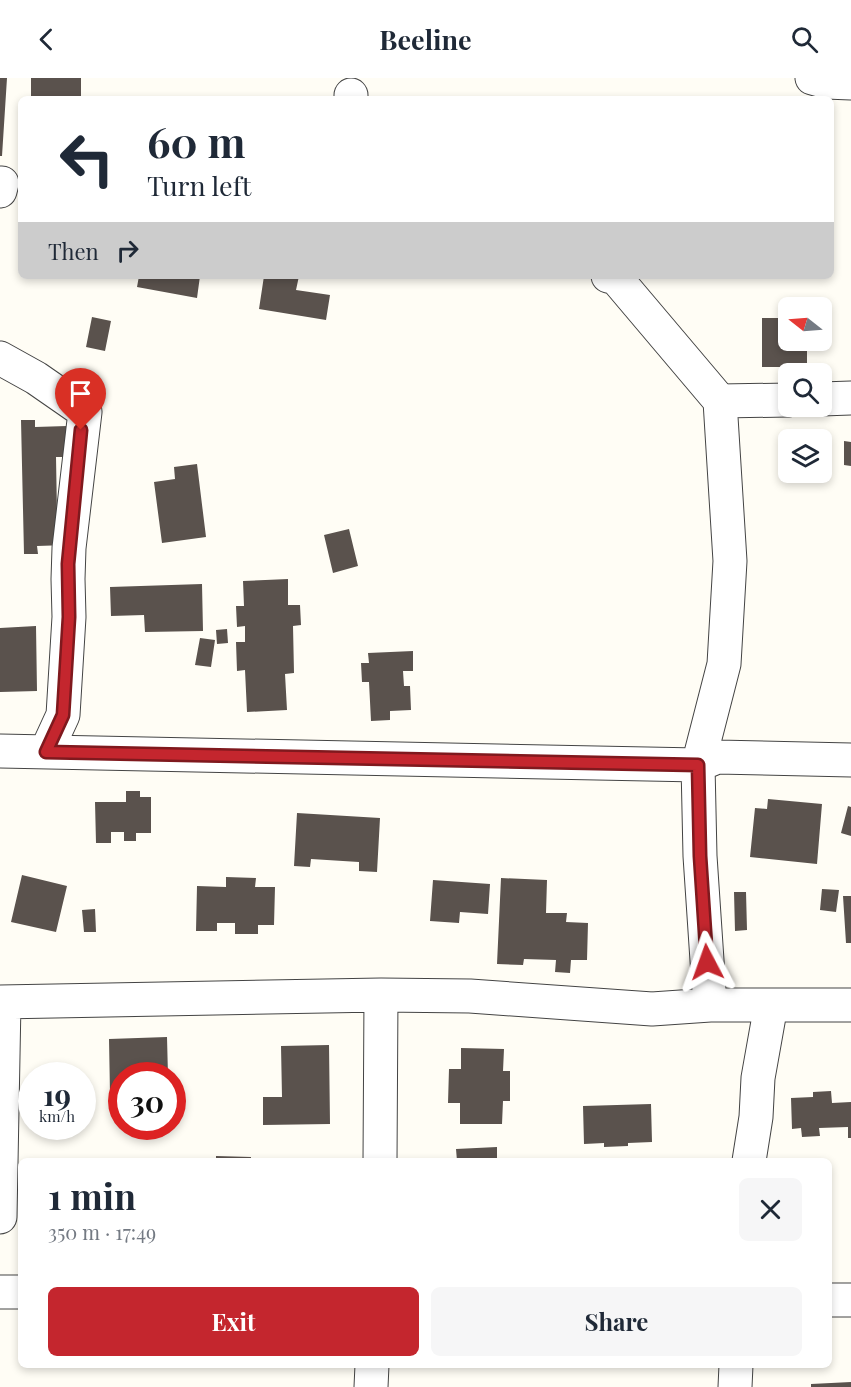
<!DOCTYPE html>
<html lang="en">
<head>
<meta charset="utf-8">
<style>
  body { margin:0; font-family:"Playfair Display",serif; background:#f6f6f7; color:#1f2937; height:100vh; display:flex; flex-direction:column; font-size:22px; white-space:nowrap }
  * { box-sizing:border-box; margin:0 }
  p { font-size:20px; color:#747a83 }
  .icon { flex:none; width:33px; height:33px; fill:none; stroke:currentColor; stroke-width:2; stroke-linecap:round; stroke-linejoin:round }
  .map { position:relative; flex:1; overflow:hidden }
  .details { position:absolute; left:18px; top:1080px; width:814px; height:210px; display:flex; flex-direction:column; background:#fff; border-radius:9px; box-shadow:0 3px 9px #0003 }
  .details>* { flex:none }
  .banner { position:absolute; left:18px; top:18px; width:816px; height:183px; border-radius:9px; box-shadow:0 3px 9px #0003; background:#fff; color:#1f2937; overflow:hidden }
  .needle { width:39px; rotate:287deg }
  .fabs { position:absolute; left:778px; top:219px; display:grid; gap:12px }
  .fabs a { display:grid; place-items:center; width:54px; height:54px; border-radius:9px; background:#fff; box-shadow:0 3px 9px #0003; font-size:30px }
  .speed { position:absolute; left:18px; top:984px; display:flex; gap:12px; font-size:30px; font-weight:700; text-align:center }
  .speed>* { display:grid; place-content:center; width:78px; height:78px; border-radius:50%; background:#fff; box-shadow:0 3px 9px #0003; line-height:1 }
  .speed small { font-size:15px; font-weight:400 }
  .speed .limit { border:9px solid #d22; background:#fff; color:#111 }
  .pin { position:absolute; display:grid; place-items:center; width:51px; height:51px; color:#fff; margin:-62px -26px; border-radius:50% 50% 50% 0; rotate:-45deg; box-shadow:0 0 6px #0007 }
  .pin .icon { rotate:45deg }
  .me { position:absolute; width:66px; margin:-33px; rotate:356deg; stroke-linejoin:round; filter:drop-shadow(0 0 4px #0008) }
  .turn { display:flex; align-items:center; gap:21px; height:126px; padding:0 30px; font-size:27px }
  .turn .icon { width:78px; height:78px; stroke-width:2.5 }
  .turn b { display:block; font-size:42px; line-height:51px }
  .then { display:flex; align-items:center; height:57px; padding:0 30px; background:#0003; gap:12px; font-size:22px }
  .round { display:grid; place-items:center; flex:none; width:63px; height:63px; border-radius:9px; background:#f6f6f7 }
  .headline { display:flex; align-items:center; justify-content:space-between; height:102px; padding:0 30px }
  h1 { font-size:36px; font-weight:700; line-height:45px }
  .cta { display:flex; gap:12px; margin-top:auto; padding:12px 30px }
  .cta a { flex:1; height:69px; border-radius:9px; background:#c4262e; color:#fff; font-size:24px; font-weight:700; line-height:69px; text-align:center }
  .cta a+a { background:#f6f6f7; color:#1f2937 }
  header { display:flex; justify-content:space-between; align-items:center; height:78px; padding:0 30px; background:#fff; font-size:27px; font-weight:700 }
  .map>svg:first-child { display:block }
</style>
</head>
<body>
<header><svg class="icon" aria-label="back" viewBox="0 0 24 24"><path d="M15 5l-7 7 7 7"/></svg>Beeline<svg class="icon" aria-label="search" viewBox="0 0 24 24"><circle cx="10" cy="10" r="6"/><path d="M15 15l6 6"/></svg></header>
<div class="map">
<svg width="851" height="1309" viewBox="0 0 851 1309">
  <rect width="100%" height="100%" fill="#fffdf5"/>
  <path fill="#5a524d" d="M0,0H7L2,78H0Z
    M31,0H81V21H31Z
    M139,198H200L197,220L137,209Z
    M264,198H299L296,212L330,217L326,242L259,231Z
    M92,239L111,243L105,273L86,269Z
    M762,240H789V262H807V289H762Z
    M21,342H35V349L67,348L68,379H56L57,436L67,467L37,468L38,476H24Z
    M844,363L851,364V388L844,387Z
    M197,386L206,459L162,465L154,404L175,401L174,389Z
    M349,451L358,488L333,495L324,457Z
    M288,501V527H300L301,547L293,548L294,595L285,596L287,632L247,634L245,592L237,593L236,564H245V548L237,549L236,528H244L243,503Z
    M202,506L203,553L145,554L144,537L111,538L110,509Z
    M36,548L37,613L0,614V550Z
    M227,551L228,565L217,566L216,552Z
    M200,560L215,562L211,589L195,587Z
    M413,573V593H403L404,608H410L411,632L390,633V642L371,643L369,604H362L361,585H369L368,575Z
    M126,713H140V719H151V755H136V763H124V754H111V765H96L95,724H126Z
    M768,721L822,726L817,786L750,779L755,730L767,731Z
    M848,728L851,729V758L841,755Z
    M297,735L380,740L377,794L359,793V784L311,781L310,789L294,788Z
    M22,797L67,808L56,854L11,844Z
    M226,799L256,800L255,809H275L274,847H258V856H235V845H217V853H196L197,808L226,809Z
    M501,800L547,802L546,835H567L566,844L588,845L587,882H571L570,895L555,894L556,882L524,881L523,887L497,886Z
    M433,802L490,806L488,836L460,834L459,845L430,843Z
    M822,811L839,812L836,834L820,832Z
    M734,814H746L747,852L735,853Z
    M843,818H851V865H846Z
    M95,831L96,854H84L82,832Z
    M167,959L168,998H122V1016H110L109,961Z
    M329,967L330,1046L263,1047V1019H282L281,968Z
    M461,970L504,971L503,993H510V1023H503L502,1046H460V1025H448L449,991H461Z
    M831,1013L832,1025L851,1024V1060H848V1049L819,1050L820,1058L802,1059L801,1050L792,1051L791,1020L813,1019V1014Z
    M651,1026L652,1064L628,1065V1068L604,1069V1065L584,1066L583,1028Z
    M497,1069V1083H457L456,1071Z
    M216,1078L251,1079V1083H216Z
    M851,1304V1309H811V1306Z"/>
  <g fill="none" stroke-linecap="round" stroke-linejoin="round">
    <g stroke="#444" stroke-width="35">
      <path id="minor" d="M812,0L826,4L851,5
        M351,17V21
        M0,113L2,105
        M608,198L616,200L720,323L730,483L724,586L698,687L700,778L710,927
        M0,280L36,300L85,334L69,470L68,501L69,539L63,637L46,674
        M822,321L851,320
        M720,323L789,322
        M0,673L698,687L717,679L851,682
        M0,924L381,917L470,918L652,931L710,927H851
        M380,1083L381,917
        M749,1083L756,1039L758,1000L771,927
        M0,1139L4,924
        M0,1214H21
        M830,1222H851
        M371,1309L372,1287
        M735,1309L736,1287"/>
    </g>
    <use href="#minor" stroke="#fff" stroke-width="33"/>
  </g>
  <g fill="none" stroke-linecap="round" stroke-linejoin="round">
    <g stroke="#7f191e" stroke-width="15">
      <path id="route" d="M81,352L68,486L69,539L63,637L46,674L698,687L700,778L707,884"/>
    </g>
    <use href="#route" stroke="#c4262e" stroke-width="10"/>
  </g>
</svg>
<div class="fabs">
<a><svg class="needle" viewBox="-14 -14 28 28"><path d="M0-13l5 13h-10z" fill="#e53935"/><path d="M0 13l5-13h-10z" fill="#747a83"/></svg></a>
<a><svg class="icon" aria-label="search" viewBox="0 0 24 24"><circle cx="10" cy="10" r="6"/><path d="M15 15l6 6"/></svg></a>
<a><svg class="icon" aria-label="layers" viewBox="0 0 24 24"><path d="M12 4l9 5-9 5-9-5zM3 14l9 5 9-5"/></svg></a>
</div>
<div class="speed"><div>19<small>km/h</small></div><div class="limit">30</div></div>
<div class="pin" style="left:81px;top:352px;background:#d93025"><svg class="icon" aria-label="arrive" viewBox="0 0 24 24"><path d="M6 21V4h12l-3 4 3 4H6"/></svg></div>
<svg class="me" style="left:707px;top:884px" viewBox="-20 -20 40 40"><path d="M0-17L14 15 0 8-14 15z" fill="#c4262e" stroke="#fff" stroke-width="4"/></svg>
<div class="banner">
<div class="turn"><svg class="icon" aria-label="left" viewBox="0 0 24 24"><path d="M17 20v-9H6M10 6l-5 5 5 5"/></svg><div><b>60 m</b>Turn left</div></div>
<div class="then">Then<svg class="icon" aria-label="right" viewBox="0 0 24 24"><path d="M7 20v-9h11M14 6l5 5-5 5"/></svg></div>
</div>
<section class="details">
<div class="headline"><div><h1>1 min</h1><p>350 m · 17:49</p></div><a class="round"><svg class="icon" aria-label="close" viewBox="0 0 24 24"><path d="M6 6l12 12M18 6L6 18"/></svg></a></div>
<div class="cta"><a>Exit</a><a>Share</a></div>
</section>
</div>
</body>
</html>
